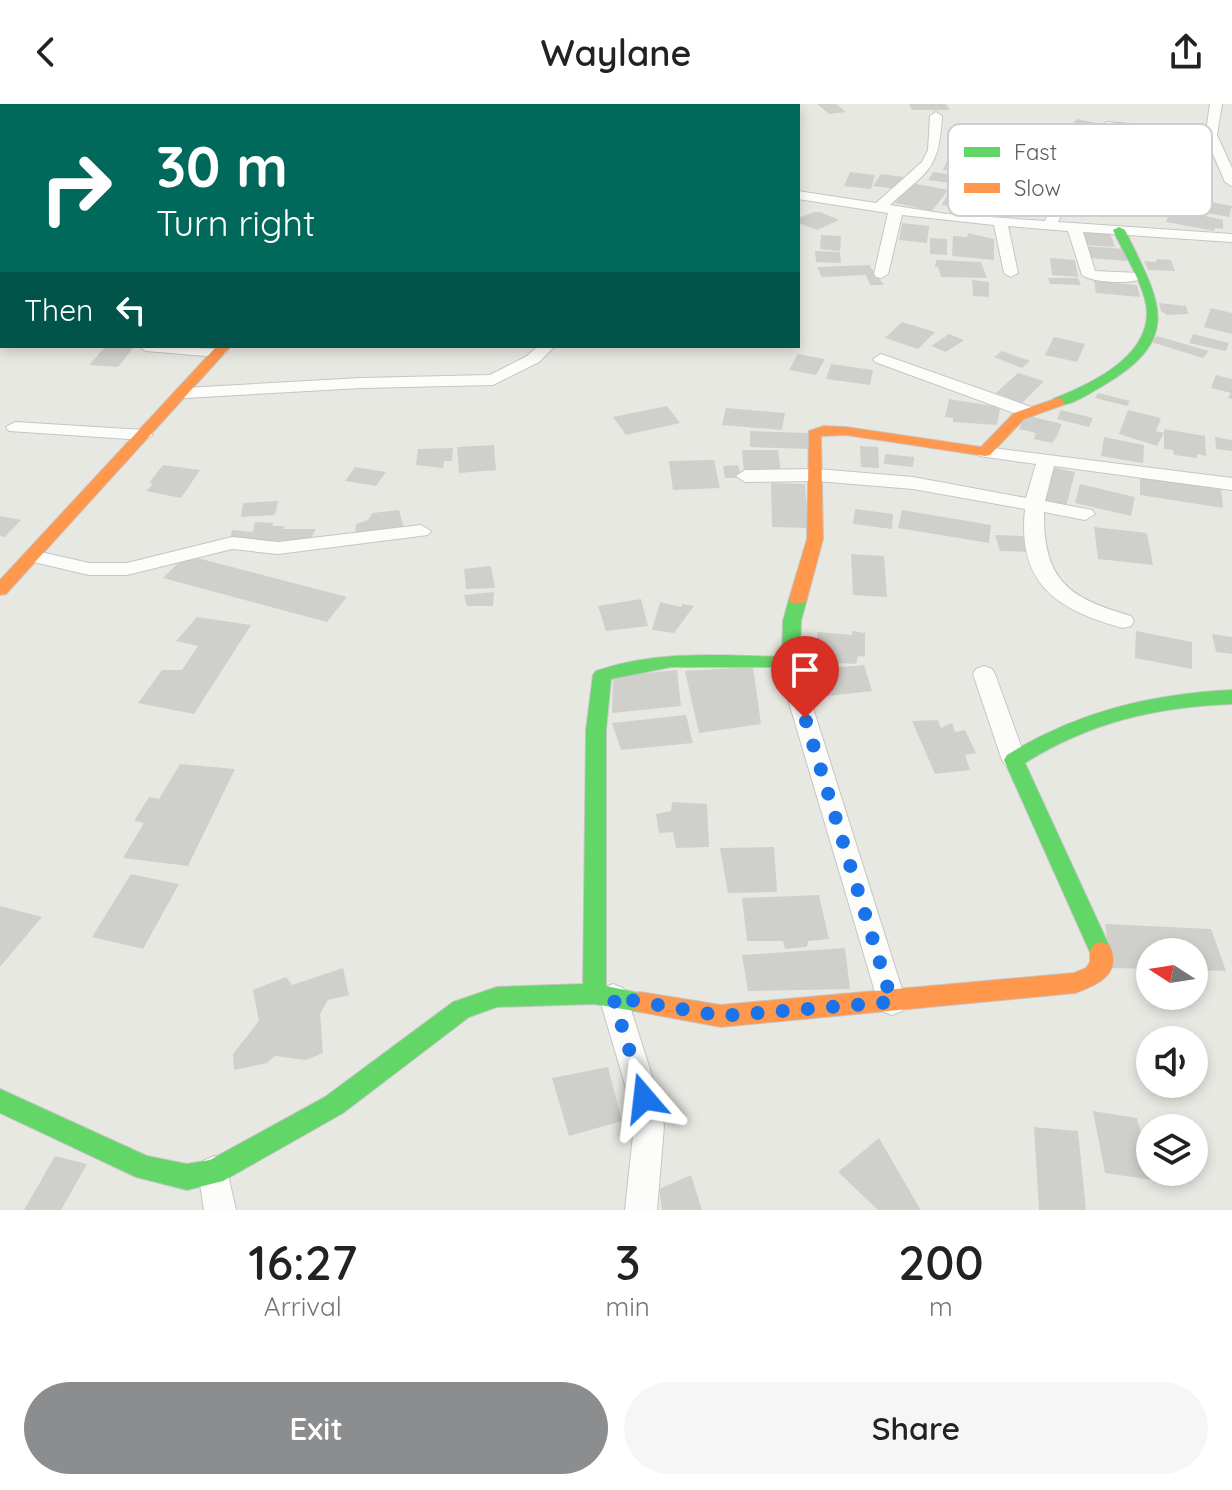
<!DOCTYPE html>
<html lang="en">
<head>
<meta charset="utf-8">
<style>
  body { margin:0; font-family:Quicksand,sans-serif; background:#f6f6f6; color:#222; height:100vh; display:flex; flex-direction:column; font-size:30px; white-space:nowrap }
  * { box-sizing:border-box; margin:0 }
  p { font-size:26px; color:#767676 }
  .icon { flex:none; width:44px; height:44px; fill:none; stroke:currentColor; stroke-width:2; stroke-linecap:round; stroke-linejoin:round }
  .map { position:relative; height:1106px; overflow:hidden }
  .details { display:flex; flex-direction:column; background:#fff; flex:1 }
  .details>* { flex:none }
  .banner { position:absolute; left:0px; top:0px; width:800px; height:244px; box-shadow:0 4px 12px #0003; background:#00695c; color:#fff; overflow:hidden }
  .needle { width:52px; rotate:282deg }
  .controls { position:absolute; left:1136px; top:834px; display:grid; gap:16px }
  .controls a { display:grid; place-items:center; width:72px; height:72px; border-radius:50%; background:#fff; box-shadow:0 4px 12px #0003; font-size:40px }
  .pin { position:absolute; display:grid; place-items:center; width:68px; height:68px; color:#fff; margin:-82px -34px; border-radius:50% 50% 50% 0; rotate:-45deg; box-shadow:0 0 8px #0007 }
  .pin .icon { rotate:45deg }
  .me { position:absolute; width:88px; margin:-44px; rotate:343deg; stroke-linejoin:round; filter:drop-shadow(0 0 6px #0008) }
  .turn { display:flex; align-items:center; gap:28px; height:168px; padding:0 24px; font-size:36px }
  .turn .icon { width:104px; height:104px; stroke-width:2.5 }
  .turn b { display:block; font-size:56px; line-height:68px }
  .then { display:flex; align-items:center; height:76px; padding:0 24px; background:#0003; gap:16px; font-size:30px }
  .eta { display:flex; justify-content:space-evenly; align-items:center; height:136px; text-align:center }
  .eta b { font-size:48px; font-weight:600; line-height:56px }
  .action { display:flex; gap:16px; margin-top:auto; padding:16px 24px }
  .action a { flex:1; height:92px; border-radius:48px; background:#8b8d8e; color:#fff; font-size:32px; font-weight:600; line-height:92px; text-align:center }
  .action a+a { background:#f6f6f6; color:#222 }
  header { display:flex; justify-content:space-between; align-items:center; height:104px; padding:0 24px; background:#fff; font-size:36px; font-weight:600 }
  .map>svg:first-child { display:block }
</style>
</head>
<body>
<header><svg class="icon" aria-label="back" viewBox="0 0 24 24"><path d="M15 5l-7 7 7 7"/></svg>Waylane<svg class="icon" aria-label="share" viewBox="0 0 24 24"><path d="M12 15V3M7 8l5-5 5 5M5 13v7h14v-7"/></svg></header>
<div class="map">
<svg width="1232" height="1106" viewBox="0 0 1232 1106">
  <rect width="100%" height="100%" fill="#e8e8e3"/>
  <path fill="#cfcfcc" d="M817,0H836L846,8L829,10Z
    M909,0H946L950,6H912Z
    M1077,15L1102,20L1095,28L1070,23Z
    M947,57L972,60L968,69L943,66Z
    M850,68L875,71L871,85L844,82Z
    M933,68L969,73L965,81L928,76Z
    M881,70L904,73L896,85L873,82Z
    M912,79L948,86L932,107L895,99Z
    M951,83L974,86L966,105L942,101Z
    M1024,91L1053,94L1052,113L1022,110Z
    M1201,96L1232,102L1229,113L1197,107Z
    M1183,107L1223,116V125L1215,124L1214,127L1166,118L1170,108L1182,111Z
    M814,108H820L839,116L817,126L798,119V114Z
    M902,119L929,122L927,139L899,136Z
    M1082,128L1110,129L1115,143L1086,141Z
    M968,129L994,135V156L952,152L953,132L967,133Z
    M821,131L841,132L840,147L820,145Z
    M930,134L947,135V151L930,150Z
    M1086,142L1124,145L1128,157L1089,154Z
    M815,147L840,148L841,159L816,158Z
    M1050,154L1075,156L1078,173L1052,171Z
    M1156,155L1171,156L1175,167L1148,166L1144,157L1157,158Z
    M936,156L981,158L987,174L941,173L938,163H935Z
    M869,161L884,181H870L866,171L822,173L817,163Z
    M1048,174H1078L1081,181L1050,180Z
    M972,176L989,178V193L973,192Z
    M1094,177L1137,181L1140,193L1096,189Z
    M1159,199L1186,202L1188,210L1167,211L1161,207Z
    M1211,204L1232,209V230L1204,223Z
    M902,218L935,228L918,245L885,234Z
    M949,230L964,236L946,248L931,242Z
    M1193,230L1229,239L1226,247L1189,239Z
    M1157,232L1209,247L1203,254L1151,238Z
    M1054,233L1085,240L1077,258L1045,251Z
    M106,242L133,244L118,263L89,261Z
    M1002,247L1030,257L1022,264L994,253Z
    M798,250L825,255L816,271L789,266Z
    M831,260L873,266L870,281L826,275Z
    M1018,269L1044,277L1022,299L996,289Z
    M1216,271L1232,275V295L1228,294L1231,289L1211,284Z
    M1098,289L1130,297L1127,302L1095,294Z
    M949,295L1000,303L997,321L953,318V314L945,313Z
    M667,302L680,319L626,331L613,313Z
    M726,304L785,309L782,326L722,321Z
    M1061,306L1093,314L1089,323L1057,315Z
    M1128,306L1161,314L1156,327L1164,329L1157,342L1119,330Z
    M1025,311L1062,320L1056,334L1052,339L1034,335L1036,329L1019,325Z
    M1164,325L1205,332L1206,352L1197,350V354L1174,351L1173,346L1164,345Z
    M750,327L809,329L810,345L750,343Z
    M1104,333L1144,341L1143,359L1101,352Z
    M1215,333L1232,336V347L1216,345Z
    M494,341L496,366L459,369L457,343Z
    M860,342L878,343L879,364L861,363Z
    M453,344L452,357H444L443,364L416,361L418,345Z
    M742,346H778L781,369L744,368Z
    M885,350L914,353L913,363L884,360Z
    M714,356L720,384L673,386L669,357Z
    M163,361L200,366L181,394L146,387L153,380L149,379Z
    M738,361L741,374H725L723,362Z
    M355,363L386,368L376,382L345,377Z
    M1052,363L1075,368L1066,403L1042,398Z
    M1140,369L1221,382L1223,404L1140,391Z
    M771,379L805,380L808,424L772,423Z
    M1080,380L1135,393L1131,412L1075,399Z
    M278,397L275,411L241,413L243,399Z
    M855,405L893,410L892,425L853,420Z
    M399,406L404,424L355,430L356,420L368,416L372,409Z
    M902,406L991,421L989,439L898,424Z
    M0,412L21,416L5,433L0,432Z
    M255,418L274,419L272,422H285L283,425H316L309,437L270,441L266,436H230L232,426L253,428Z
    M1094,423L1147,429L1153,461L1098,455Z
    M995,431L1025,432L1030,448L1000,447Z
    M851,450L884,452L887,493L853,491Z
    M186,451L347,493L327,518L163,474Z
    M491,462L495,484L466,485L464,465Z
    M494,488L493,502H467L464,491Z
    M641,495L648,522L606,527L598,502Z
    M660,498L681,503L682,500L694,502L674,529L652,526Z
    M197,513L251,521L194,610L138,599L162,566H182L198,542L176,537Z
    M852,527L865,529V553L858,552L856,560L837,559V553L819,555L817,528L852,531Z
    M1136,527L1192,538V565L1135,554Z
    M1212,530L1232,533V550L1216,548Z
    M864,561L872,587L810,594L806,566Z
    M753,563L761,620L699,629L685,567Z
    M677,566L681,602L612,609L613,572Z
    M686,611L693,639L621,646L612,619Z
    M938,616L941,624L952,619L955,628L965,626L976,649L965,651L970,666L935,670L912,617Z
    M180,660L235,665L188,762L123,754L144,719L134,717L149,693L159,695Z
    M672,698L707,700L709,743L676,744L673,728L659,729L656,710L671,707Z
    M774,743L777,788L728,789L720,744Z
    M131,770L179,780L143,845L92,833Z
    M819,791L829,835L808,837L807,843L785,845L783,837H747L742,794Z
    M0,802L42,813L0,863Z
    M1105,820L1211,825L1226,867L1194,866V848H1150V865L1111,864Z
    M845,844L850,885L748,887L742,851Z
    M343,864L349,891L328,896L320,910L323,949L306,956L275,952L267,959L234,966L233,950L259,917L253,886L286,873L292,881Z
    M608,963L622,1017L569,1032L552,974Z
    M1093,1007L1137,1014L1153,1076L1105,1069Z
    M1034,1023L1078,1027L1086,1106H1039Z
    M879,1034L920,1105L919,1106H878L838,1068Z
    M55,1052L87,1060L61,1106H24Z
    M691,1071L702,1106H662L659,1085Z"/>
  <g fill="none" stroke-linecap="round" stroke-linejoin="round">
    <g stroke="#c5c5c5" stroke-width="2">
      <path id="street" d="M726,0H768L766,2Z
        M1210,0H1222L1217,31L1232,64V82L1225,78L1206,34L1107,26L1101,22L1107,18L1206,27Z
        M936,8L942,12C939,67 928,66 890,101L947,110L1045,117L1061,80L1057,36L1063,32L1069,36L1074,80L1058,118L1232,130V138L1083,128L1095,167L1139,169L1146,173C1135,181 1093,179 1082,171L1068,127L1008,122L1018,169L1011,173L1004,169L994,121L902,111L888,170L881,174L876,173L874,170L888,109L798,95V87L876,99L922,58L928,46L930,12Z
        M0,24H2V32H0Z
        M0,46H2V54H0Z
        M0,99H2L0,108Z
        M138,242L225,245L227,248L219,253L146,247Z
        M538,242H555L539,258L493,281L361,284L185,294L176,289L185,284L361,274L490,271L527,252Z
        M881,250L1034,304L1037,308L1028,313L1022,312L875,258L873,255Z
        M15,318L144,326L153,331L144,336L9,327L6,323Z
        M985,343L1232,374V386L1054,362L1045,397L1092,406L1095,410L1085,416L1044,408C1043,478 1070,494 1131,512L1134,517L1131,522L1123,524C1058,506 1017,481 1025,405L913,385L817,377L745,378L736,372L745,366L817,365L913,373L1026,394L1036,360L979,352L976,348Z
        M421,421L431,427L428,431L278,450L232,445L127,471H89L25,456L22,452L32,446L89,459H127L232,433L278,438Z
        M791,551L799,554L807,585L906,898L902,907L892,911L882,907L878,898L785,585L780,559L783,554Z
        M984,562L992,565L995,570L1026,656L1022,662L1014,665L1006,662L1002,656L973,570L976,565Z
        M613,880L623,884L627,893L659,994L664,1022L657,1106H625L634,1022L629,994L599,893L603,884Z
        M214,1052L225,1057L236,1106H204L198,1068L203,1057Z"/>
    </g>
    <g stroke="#c6c6c6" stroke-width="2">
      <path id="fast" d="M338,0H348L337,2Z
        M1119,123L1125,126C1158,195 1186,233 1104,281C1090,289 1069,304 1053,301V295C1091,280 1155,251 1146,200C1141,175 1124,150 1113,126Z
        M798,489L807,495L801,517L800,559L797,563H671L611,575L606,626V882L648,891L652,898L648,905L640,908L594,900L497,903L469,913L343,1009L223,1077L187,1086L136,1073L0,1009V985L147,1052L187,1060L210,1056L325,993L453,898L497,883L583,880L586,626L593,571L596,567C658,546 718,551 782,553L783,517L789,495Z
        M1232,586V600C1156,603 1090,618 1025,659L1112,848L1109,855L1101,858L1093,855L1004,656L1007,651C1077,608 1150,590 1232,586Z"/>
    </g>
    <g stroke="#c6c6c6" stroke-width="2">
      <path id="slow" d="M217,242H231L6,490L0,491V476Z
        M1058,294L1063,295V301L1024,315L990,351L985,352L846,331L821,332L823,435L807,495L804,499H792L789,495L807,435L809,327L824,322L846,323L981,343L1014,309Z
        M1101,838L1109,841C1123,869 1098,881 1075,889L721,923L640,908L632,905L628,898L632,891L640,888L721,901L1074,869L1086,864L1090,858V848L1093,841Z"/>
    </g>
    <use href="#street" fill="#fcfcfb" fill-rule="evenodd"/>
    <use href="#fast" fill="#63d668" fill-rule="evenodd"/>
    <use href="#slow" fill="#ff974d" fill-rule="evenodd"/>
  </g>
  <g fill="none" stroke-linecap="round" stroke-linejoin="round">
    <path stroke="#1a73e8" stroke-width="14" stroke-dasharray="0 25.2" d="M644,994L613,893L721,912L892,898L805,614"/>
  </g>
  <rect x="948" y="20" width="264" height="92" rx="12" fill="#fff" stroke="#cdcecf" stroke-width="2"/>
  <rect x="964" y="43" width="36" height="10" fill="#63d668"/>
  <rect x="964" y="79" width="36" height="10" fill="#ff974d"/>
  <g font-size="22" fill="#595c60">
    <text x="1014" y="56">Fast</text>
    <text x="1014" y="92">Slow</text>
  </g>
</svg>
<div class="controls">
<a><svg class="needle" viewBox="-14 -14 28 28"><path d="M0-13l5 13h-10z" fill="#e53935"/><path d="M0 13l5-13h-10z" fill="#767676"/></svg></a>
<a><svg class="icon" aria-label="sound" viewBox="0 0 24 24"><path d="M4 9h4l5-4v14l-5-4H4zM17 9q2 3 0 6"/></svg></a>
<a><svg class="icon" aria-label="layers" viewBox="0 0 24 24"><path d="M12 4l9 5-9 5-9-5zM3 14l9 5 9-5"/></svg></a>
</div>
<div class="pin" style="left:805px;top:614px;background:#d93025"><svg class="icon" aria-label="arrive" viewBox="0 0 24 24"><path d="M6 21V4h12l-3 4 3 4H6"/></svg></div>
<svg class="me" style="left:644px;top:994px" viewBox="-20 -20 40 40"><path d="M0-17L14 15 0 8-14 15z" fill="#1a73e8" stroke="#fff" stroke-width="4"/></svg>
<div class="banner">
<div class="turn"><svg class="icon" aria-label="right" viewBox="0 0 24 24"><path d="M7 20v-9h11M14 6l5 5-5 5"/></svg><div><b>30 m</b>Turn right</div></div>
<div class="then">Then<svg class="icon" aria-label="left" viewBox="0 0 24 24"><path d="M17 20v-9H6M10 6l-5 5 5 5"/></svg></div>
</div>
</div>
<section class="details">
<div class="eta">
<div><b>16:27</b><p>Arrival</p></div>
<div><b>3</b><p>min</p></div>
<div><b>200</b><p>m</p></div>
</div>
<div class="action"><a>Exit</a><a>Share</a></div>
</section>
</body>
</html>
